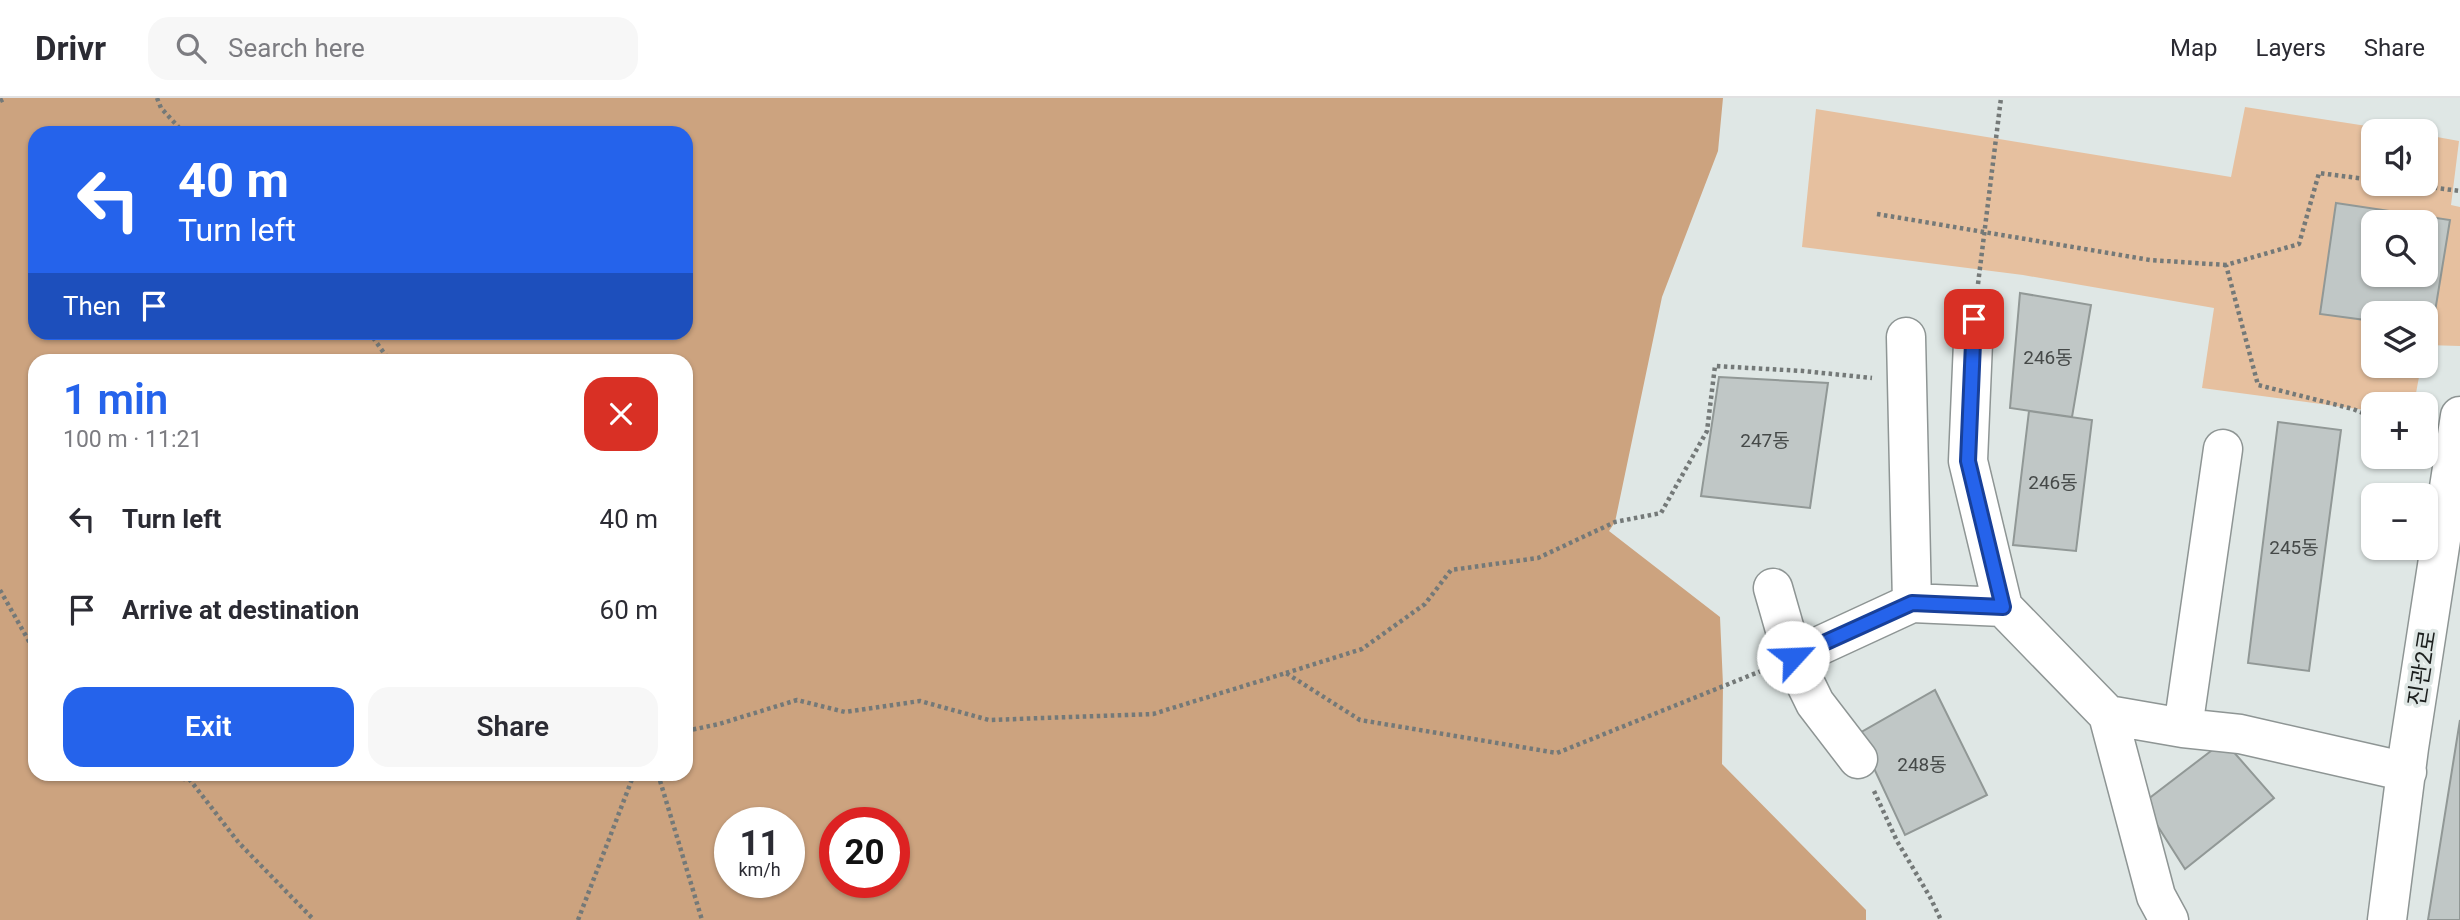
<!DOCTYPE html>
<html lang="en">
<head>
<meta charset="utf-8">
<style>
  body { margin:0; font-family:Roboto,"Noto Sans KR",sans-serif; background:#f7f7f7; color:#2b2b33; height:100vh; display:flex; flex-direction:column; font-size:26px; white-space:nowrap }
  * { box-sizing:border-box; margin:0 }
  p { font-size:23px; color:#7c7c81 }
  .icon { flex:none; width:38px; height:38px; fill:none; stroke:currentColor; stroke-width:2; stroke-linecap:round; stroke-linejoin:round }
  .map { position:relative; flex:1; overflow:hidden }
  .drawer { position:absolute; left:28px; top:256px; width:665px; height:427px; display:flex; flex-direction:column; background:#fff; border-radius:21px; box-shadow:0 2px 5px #0004 }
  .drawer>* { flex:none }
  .guide { position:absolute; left:28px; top:28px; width:665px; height:214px; border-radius:21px; box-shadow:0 2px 5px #0004; background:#2563eb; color:#fff; overflow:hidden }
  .fabs { position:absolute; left:2361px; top:21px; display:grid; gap:14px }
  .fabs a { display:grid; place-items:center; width:77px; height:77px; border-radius:14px; background:#fff; box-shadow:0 2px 5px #0004; font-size:35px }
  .speed { position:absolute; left:714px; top:709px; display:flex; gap:14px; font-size:35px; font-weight:700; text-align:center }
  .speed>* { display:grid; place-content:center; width:91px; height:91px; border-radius:50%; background:#fff; box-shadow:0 2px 5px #0004; line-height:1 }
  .speed small { font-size:18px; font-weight:400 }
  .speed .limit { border:10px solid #d22; background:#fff; color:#111 }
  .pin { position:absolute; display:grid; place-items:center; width:60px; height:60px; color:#fff; margin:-30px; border-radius:14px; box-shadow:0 4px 10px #0006 }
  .me { position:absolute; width:77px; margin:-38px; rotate:65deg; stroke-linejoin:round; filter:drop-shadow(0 0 5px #0008) }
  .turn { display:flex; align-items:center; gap:24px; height:147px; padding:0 35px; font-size:32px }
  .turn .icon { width:91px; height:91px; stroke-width:2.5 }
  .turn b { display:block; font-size:49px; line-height:60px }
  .then { display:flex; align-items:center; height:66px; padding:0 35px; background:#0003; gap:14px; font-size:26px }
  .round { display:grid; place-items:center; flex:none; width:74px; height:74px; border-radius:21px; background:#f7f7f7 }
  .overview { display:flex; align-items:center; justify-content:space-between; height:119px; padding:0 35px }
  h1 { font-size:42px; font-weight:600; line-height:52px; color:#2563eb }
  .action { display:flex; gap:14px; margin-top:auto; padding:14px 35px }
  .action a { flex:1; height:80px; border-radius:21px; background:#2563eb; color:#fff; font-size:28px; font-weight:600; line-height:80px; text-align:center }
  .action a+a { background:#f7f7f7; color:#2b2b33 }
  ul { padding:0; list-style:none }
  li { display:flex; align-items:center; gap:21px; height:91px; padding:0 35px }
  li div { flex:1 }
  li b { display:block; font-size:26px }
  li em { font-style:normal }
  header { display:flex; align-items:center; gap:42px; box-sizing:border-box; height:98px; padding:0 35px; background:#fff; border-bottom:2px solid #e1e1e2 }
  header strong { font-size:33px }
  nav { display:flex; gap:38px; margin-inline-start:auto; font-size:24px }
  .search { width:490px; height:63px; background:#f7f7f7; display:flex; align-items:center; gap:18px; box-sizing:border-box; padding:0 24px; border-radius:21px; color:#7c7c81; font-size:26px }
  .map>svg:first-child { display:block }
</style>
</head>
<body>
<header>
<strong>Drivr</strong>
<div class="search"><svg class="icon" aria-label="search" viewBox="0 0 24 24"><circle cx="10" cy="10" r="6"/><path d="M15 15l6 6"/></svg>Search here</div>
<nav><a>Map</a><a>Layers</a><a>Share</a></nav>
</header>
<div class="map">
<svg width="2460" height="822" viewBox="0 0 2460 822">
  <rect width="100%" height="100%" fill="#dfe7e5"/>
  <path fill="#e6c09f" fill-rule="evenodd" d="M2245,9L2399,33H2373V86H2426V37L2459,43L2451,107L2460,109V248L2426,247V215H2373V268H2421L2414,306H2373V313L2202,290L2214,210L2023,177L1802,149L1816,11L2231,79ZM2373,124H2426V177H2373Z"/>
  <path fill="#cca37f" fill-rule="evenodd" d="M0,0H1723L1718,53L1662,199L1615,424L1609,433L1720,519L1723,587L1722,666L1866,812V822H0ZM35,35H686V234H35ZM35,262H686V676H35ZM789,724V784H730V724ZM894,724V784H835V724Z"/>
  <path fill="#c0c7c6" stroke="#919896" stroke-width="2" fill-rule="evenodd" d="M2336,105L2450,122L2432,232L2426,231V215H2373V223L2320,216ZM2373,124H2426V177H2373Z
    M2020,195L2091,207L2072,319L2010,310Z
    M1719,279L1828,285L1810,410L1701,398Z
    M2029,313L2092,322L2076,453L2013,447Z
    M2278,324L2341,332L2309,573L2248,565Z
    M1935,592L1987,697L1905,737L1858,636Z
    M2460,622V822H2428Z
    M2224,643L2274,700L2185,771L2143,705Z"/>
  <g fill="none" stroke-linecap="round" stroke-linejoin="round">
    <g stroke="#8e9594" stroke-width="41">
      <path id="minor" d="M1974,221L1968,363L2003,509L2108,617L2156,798L2169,822
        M1906,239L1912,505
        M1773,490L1793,560L1815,605L1858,661
        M1793,560L1912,505L2003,509
        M2108,617L2183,630L2240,636L2407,674
        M2183,630L2223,351
        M2387,822L2409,650L2460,318"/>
    </g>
    <path stroke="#747978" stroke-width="4.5" stroke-dasharray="3.5 3.5" stroke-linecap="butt" d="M157,0L161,10L184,35
      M0,3L6,0
      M2373,82L2319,75L2299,146L2226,167L2258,287L2353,311L2373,319
      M2406,86L2460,93
      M1877,116L2150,162L2226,167
      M1978,186L2001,0
      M369,234L389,262
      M0,492L35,554
      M1286,575L1362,551L1425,506L1451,472L1538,460L1615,424L1661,415L1707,333L1715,268L1803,273L1872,280
      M686,633L719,626L797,602L845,614L920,603L989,622L1153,616L1286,575L1360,622L1557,655L1761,573
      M154,676L190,682L239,745L314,822
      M658,676L702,822
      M1874,693L1897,743L1930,799L1941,822
      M578,822L634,676"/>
    <use href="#minor" stroke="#fff" stroke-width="38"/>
  </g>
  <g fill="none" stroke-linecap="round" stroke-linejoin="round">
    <g stroke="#184099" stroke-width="18">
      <path id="route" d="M1793,559L1912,505L2003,509L1968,363L1974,221"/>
    </g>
    <use href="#route" stroke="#2563eb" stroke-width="12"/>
  </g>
  <g text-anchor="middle" stroke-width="7" stroke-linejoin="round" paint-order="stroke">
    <g font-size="19" fill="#454948">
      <text x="2048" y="266">246동</text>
      <text x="1765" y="349">247동</text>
      <text x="2053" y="391">246동</text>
      <text x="2294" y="456">245동</text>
      <text x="1922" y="673">248동</text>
    </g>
    <g font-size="23" fill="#1c1f1e" stroke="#dfe7e5">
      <text transform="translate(2422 570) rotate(-81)" y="8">진관2로</text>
    </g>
  </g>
</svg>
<div class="fabs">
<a><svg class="icon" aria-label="sound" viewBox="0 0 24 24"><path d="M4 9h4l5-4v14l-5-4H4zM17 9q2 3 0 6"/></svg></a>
<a><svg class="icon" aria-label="search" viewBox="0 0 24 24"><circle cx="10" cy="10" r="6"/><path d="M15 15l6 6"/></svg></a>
<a><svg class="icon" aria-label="layers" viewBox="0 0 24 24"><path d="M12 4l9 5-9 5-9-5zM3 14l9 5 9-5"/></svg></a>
<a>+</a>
<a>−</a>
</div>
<div class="speed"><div>11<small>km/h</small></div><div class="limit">20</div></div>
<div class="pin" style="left:1974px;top:221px;background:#d93025"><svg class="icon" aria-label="arrive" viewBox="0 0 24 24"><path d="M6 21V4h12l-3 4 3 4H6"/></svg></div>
<svg class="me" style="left:1793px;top:559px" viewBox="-20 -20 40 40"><circle r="19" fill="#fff"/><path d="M0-13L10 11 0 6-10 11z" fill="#2563eb"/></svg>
<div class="guide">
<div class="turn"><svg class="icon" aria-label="left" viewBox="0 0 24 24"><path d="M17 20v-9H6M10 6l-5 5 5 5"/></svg><div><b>40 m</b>Turn left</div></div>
<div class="then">Then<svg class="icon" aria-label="arrive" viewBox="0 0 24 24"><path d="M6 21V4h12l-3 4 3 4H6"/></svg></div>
</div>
<section class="drawer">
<div class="overview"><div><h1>1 min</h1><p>100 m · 11:21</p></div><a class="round" style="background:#d93025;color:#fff"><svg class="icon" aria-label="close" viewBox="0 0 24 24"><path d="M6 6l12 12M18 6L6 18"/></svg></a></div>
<ul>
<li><svg class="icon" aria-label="left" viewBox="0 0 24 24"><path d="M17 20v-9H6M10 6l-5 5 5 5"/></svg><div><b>Turn left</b></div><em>40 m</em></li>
<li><svg class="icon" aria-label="arrive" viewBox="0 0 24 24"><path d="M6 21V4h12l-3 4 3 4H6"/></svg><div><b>Arrive at destination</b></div><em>60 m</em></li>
</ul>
<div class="action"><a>Exit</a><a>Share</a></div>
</section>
</div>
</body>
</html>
